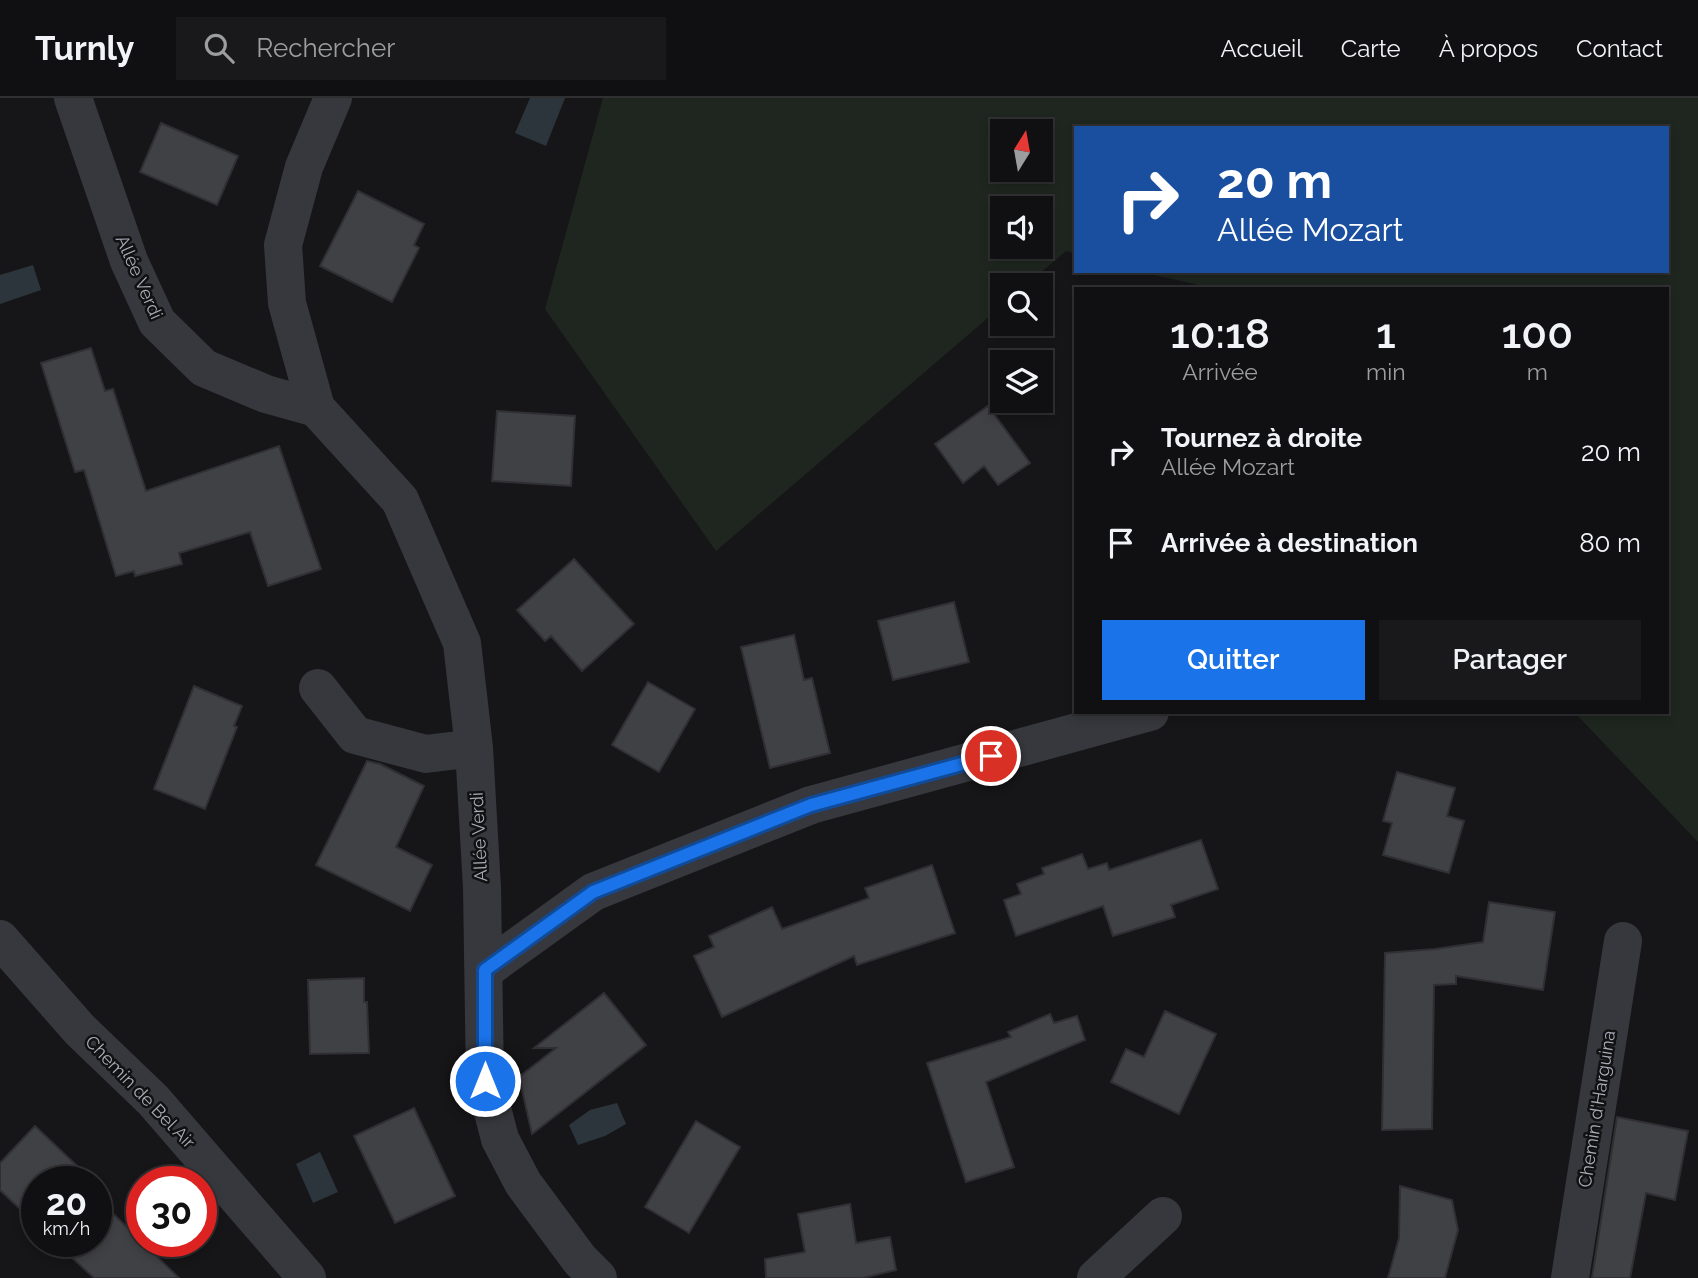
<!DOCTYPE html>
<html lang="fr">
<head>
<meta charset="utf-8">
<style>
  body { margin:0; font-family:Raleway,sans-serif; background:#19191b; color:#f1f3f6; height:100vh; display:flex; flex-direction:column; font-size:26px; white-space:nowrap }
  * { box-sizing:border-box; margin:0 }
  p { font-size:23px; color:#9c9d9f }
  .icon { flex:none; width:38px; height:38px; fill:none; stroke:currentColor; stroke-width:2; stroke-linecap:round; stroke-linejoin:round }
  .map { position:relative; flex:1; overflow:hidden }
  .drawer { position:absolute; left:1074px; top:189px; width:595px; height:427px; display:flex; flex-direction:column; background:#101012; border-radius:0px; box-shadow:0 4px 10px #0003,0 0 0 2px #303032 }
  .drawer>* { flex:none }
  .banner { position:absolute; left:1074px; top:28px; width:595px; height:147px; border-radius:0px; box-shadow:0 4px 10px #0003,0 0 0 2px #303032; background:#1a4fa0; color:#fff; overflow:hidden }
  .needle { width:46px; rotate:11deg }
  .tools { position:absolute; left:990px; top:21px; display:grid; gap:14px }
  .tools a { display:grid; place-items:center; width:63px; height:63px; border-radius:0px; background:#101012; box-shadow:0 4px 10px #0003,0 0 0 2px #303032; font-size:35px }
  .speed { position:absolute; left:21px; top:1068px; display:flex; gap:14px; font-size:35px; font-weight:700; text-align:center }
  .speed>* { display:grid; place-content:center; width:91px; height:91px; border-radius:50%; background:#101012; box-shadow:0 4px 10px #0003,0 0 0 2px #303032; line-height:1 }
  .speed small { font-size:18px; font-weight:400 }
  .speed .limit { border:10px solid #d22; background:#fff; color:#111 }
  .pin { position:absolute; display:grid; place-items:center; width:60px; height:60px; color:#fff; margin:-30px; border:4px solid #fff; border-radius:50%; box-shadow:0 2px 7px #0007 }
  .me { position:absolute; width:77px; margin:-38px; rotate:0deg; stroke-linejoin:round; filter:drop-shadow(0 0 5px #0008) }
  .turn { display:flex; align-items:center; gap:24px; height:147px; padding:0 28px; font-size:32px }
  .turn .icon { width:91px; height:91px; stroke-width:2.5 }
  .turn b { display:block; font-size:49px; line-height:60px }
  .eta { display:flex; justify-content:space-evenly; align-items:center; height:119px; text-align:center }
  .eta b { font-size:42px; font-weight:600; line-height:49px }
  .button { display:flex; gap:14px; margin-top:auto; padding:14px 28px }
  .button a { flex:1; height:80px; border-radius:0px; background:#1a73e8; color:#fff; font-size:28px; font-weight:600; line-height:80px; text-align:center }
  .button a+a { background:#19191b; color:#f1f3f6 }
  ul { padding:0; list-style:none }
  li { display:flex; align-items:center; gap:21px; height:91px; padding:0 28px }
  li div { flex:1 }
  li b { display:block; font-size:26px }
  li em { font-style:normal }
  header { display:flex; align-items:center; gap:42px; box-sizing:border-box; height:98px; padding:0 35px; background:#101012; border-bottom:2px solid #303032 }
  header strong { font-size:33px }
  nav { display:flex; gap:38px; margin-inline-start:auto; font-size:24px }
  .search { width:490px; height:63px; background:#19191b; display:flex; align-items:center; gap:18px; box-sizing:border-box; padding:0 24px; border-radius:0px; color:#9c9d9f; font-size:26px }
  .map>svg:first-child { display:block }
</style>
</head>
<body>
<header>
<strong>Turnly</strong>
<div class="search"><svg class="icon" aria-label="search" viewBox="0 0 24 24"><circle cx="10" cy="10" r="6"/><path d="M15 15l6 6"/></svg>Rechercher</div>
<nav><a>Accueil</a><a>Carte</a><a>À propos</a><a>Contact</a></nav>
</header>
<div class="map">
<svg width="1698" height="1180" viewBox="0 0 1698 1180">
  <rect width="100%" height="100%" fill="#161618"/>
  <path fill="#1e261f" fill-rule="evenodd" d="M603,0H1698V744L1574,614H1668V191H1217L1136,173H1668V30H1076V156L1066,153L1026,187H1003V207L716,453L545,211ZM1003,33H1041V72H1003ZM1003,110H1041V149H1003Z"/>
  <path fill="#2c353c" d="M530,0H565L546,48L515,35Z
    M33,167L41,192L0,206V177Z
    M617,1005L626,1026L605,1038L578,1047L569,1027L590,1012Z
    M320,1054L338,1094L313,1105L296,1066Z"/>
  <path fill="#404145" stroke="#303034" stroke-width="2" d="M161,25L238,58L217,107L140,74Z
    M358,93L424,126L414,147L419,150L392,204L320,168Z
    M91,250L105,293L113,291L146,393L279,348L321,471L268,488L250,434L179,455L182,466L135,478L134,473L116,478L84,372L75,374L41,265Z
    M988,308L1030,365L998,387L984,368L963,385L935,346Z
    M497,313L575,318L571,388L492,383Z
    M574,461L634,526L582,573L551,538L545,543L517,512Z
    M954,504L969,564L893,582L878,523Z
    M794,537L804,582L812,580L830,655L770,670L741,549Z
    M648,584L695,611L659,674L612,647Z
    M194,588L242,608L234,628L237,629L205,711L154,691Z
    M367,663L380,666L424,688L396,749L432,767L410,813L316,767Z
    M1397,674L1455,690L1447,718L1464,723L1449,775L1383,757L1392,725L1383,723Z
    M1201,742L1218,791L1171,807L1175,819L1113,838L1103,808L1016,838L1004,802L1021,796L1017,786L1044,776L1042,770L1082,756L1088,771L1107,765L1109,772Z
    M932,767L955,835L857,867L854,858L722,919L694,858L714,849L709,838L772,809L782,831L869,800L865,790Z
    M1489,804L1555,814L1543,892L1456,878V886L1434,887L1432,1031L1382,1032L1385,855L1435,851L1483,844Z
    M364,880V904H367L369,955L310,956L308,882Z
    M604,895L646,947L532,1036L519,979L556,950H534Z
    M1165,913L1216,936L1179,1016L1111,984L1126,951L1144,959Z
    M1050,916L1054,925L1077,918L1085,942L986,984L1014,1069L966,1084L927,965L1011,939L1008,934Z
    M414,1010L455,1098L395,1125L354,1038Z
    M1617,1019L1688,1033L1675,1102L1646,1095L1630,1180H1592Z
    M696,1023L740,1049L689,1135L645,1109Z
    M35,1028L93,1083H37V1127L0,1092V1065Z
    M1400,1088L1452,1102L1458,1132L1445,1180H1388L1399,1140Z
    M96,1099L179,1180H94L54,1143H96Z
    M850,1106L856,1145L890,1139L896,1172L863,1180H766L765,1161L805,1154L798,1116Z"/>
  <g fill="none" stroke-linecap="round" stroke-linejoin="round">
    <path stroke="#37383d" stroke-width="38" d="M73,0L129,163L157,224L204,270L266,296L316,310
      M333,0L304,69L283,147L287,205L316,310L400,402L462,545L474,650L482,790L485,983L500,1041L523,1085L580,1162L598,1180
      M318,590L355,637L426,656L474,650
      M0,841L80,932L153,1002L307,1180
      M485,872L593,794L811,707L1150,614
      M1096,1180L1163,1118
      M1570,1180L1623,843"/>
  </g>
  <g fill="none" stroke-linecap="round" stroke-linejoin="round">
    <g stroke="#114b97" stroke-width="18">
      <path id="route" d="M485,983V872L593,794L811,707L991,658"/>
    </g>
    <use href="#route" stroke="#1a73e8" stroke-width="12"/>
  </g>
  <g text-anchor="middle" stroke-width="5" stroke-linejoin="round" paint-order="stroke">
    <g font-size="18" fill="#a8adb8" stroke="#111113">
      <text transform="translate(139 179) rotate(66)" y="6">Allée Verdi</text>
      <text transform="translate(479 739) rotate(-93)" y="6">Allée Verdi</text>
      <text transform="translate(140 994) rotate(46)" y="6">Chemin de Bel Air</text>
      <text transform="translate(1597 1011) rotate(-81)" y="6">Chemin d'Harguina</text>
    </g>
  </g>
</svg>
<div class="tools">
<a><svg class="needle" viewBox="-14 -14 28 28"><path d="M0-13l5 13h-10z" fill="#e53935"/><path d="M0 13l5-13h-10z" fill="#9c9d9f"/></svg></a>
<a><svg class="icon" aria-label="sound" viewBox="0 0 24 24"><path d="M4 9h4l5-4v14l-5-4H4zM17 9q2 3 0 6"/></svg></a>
<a><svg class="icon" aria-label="search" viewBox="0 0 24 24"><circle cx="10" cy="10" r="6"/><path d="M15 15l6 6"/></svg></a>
<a><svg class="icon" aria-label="layers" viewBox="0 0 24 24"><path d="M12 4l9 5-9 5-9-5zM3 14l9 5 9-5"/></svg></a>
</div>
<div class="speed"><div>20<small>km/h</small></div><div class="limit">30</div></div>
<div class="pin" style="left:991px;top:658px;background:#d93025"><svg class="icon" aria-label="arrive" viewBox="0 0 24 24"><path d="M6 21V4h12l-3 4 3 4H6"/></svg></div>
<svg class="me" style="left:485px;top:983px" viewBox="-20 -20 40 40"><circle r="17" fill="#1a73e8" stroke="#fff" stroke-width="3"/><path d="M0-11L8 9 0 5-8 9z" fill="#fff"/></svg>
<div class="banner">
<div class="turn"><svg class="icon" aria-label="right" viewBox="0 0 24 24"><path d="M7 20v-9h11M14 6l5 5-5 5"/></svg><div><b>20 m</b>Allée Mozart</div></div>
</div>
<section class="drawer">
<div class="eta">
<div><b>10:18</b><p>Arrivée</p></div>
<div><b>1</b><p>min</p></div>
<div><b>100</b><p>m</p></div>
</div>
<ul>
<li><svg class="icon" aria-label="right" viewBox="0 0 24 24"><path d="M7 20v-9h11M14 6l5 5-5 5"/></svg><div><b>Tournez à droite</b><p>Allée Mozart</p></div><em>20 m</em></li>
<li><svg class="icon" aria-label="arrive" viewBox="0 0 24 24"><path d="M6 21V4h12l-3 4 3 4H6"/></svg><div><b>Arrivée à destination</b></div><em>80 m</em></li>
</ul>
<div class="button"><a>Quitter</a><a>Partager</a></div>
</section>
</div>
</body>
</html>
